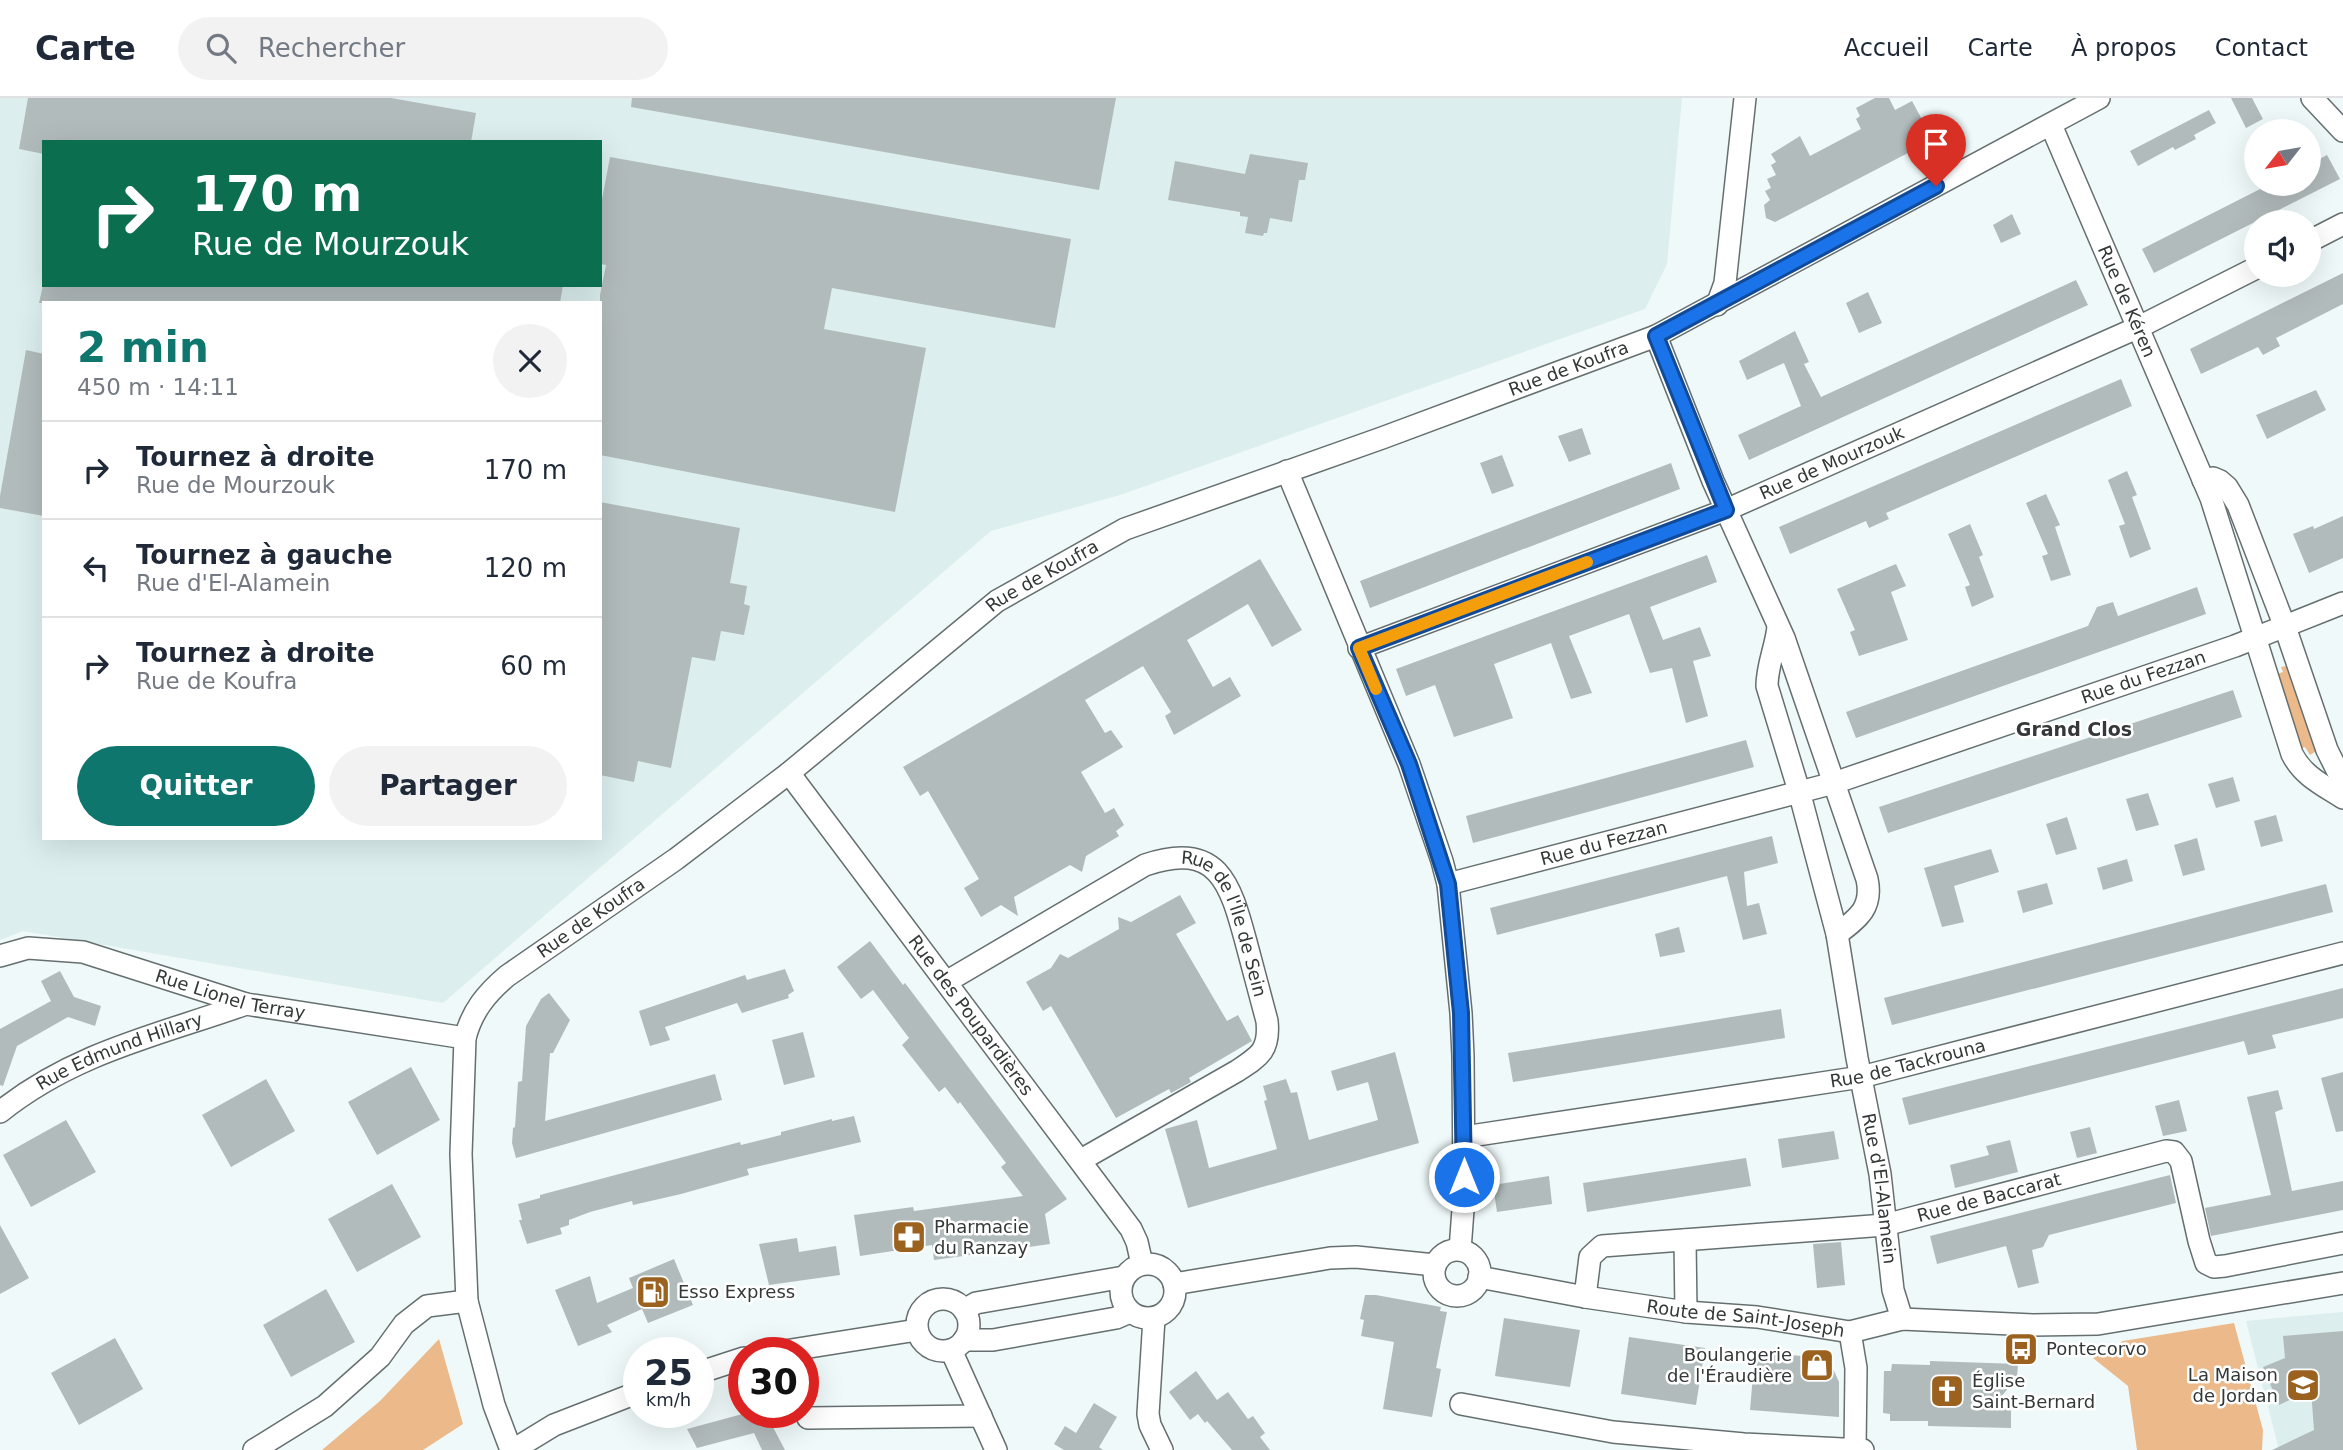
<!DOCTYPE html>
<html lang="fr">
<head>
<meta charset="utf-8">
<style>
  body { margin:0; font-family:"DejaVu Sans",sans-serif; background:#f2f2f3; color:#1f2937; height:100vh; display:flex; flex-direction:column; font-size:26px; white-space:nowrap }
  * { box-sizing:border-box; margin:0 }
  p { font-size:23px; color:#747a83 }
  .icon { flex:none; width:38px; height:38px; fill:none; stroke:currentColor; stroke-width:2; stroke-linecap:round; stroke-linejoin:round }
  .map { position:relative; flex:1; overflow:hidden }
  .panel { position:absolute; left:42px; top:203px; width:560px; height:539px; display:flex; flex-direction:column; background:#fff; border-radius:0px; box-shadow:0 7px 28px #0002 }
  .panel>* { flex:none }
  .top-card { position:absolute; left:42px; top:42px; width:560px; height:147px; border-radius:0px; box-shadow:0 7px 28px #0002; background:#0b6e4f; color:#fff; overflow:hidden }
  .needle { width:46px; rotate:239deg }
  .buttons { position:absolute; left:2244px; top:21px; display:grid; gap:14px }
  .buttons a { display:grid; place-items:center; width:77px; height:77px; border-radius:50%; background:#fff; box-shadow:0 7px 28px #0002; font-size:35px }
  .speed { position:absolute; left:623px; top:1239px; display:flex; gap:14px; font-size:35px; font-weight:700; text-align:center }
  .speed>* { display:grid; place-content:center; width:91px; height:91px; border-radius:50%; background:#fff; box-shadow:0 7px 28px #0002; line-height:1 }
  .speed small { font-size:18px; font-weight:400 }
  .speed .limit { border:10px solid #d22; background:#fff; color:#111 }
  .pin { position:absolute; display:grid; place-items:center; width:60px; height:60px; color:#fff; margin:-72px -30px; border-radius:50% 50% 50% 0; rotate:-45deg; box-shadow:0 0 7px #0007 }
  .pin .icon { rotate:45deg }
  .me { position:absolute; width:77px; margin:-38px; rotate:0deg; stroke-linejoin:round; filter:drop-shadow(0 0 5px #0008) }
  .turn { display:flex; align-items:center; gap:24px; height:147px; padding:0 35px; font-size:32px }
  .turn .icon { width:91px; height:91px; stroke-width:2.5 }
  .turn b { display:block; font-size:49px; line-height:60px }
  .round { display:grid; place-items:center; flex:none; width:74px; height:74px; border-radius:37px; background:#f2f2f3 }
  .summary { display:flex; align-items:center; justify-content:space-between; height:119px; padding:0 35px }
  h1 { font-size:42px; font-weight:600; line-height:52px; color:#0f766e }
  .cta { display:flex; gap:14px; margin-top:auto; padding:14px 35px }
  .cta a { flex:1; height:80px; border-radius:42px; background:#0f766e; color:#fff; font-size:28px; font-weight:600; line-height:80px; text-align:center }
  .cta a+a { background:#f2f2f3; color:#1f2937 }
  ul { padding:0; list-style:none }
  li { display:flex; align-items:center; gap:21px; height:98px; padding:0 35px; border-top:2px solid #e0e1e3 }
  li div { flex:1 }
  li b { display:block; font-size:26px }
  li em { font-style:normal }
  header { display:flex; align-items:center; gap:42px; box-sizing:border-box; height:98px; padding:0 35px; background:#fff; border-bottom:2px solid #e0e1e3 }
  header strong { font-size:33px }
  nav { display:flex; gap:38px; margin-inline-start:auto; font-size:24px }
  .search { width:490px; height:63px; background:#f2f2f3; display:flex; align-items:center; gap:18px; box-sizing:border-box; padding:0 24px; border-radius:38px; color:#747a83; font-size:26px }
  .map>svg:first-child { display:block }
</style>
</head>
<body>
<header>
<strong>Carte</strong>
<div class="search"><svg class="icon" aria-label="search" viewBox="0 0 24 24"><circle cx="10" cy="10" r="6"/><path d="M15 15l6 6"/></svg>Rechercher</div>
<nav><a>Accueil</a><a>Carte</a><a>À propos</a><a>Contact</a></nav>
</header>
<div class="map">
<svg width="2343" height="1352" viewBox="0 0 2343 1352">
  <rect width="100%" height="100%" fill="#eff9f9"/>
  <path fill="#dceeee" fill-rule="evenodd" d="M0,0H1682L1667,166L1645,211L1120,397L991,433L443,905L23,833L0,842ZM44,44H600V187H44ZM44,205H600V740H44Z
    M2343,1214V1352H2279L2246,1223Z"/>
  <path fill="#ebb98a" d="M2286,568L2288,572L2293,571L2318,652L2310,657L2305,649L2300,651L2277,576L2283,574L2281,569Z
    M2234,1225L2263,1332L2262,1352H2137L2128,1288L2093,1260L2123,1243Z
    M439,1241L463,1326L423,1352H322L380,1303Z"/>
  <path fill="#b2bbbc" d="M28,0H391L476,15L471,44H44V56L19,51Z
    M632,0H1116L1099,92L631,9Z
    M1875,0H1889L1895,12L1912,3L1933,42L1775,124L1766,120L1764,107L1770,102L1765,93L1771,90L1767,81L1776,77L1771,67L1776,64L1771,56L1800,38L1810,58L1861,31L1856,21L1860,18L1856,10Z
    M2231,0H2252L2263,21L2246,30Z
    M2209,12L2216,25L2194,37L2196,41L2175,52L2173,49L2138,68L2130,53Z
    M1250,56L1308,65L1305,82H1299L1292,124L1270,120L1267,135H1264L1263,138L1245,135L1248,119L1240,118V114L1168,102L1175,63L1245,76Z
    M2327,57L2340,81L2154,175L2142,151L2270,86H2308V67Z
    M610,59L1071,141L1055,230L832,190L824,231L926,250L895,414L600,357V197L606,167L600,166V112Z
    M2012,116L2021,136L2001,145L1993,127Z
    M2343,175V206L2276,240L2280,248L2263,257L2258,249L2201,276L2190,251Z
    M2076,182L2088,207L1749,362L1738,337L1801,308L1784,265L1747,282L1739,263L1795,233L1809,264L1804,266L1821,299Z
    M43,187H563L560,205H39Z
    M1868,194L1882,225L1859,235L1846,205Z
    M26,252L44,256V418L0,410V398Z
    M2121,281L2132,308L1886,415L1889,421L1869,430L1866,423L1790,456L1779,429Z
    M2316,292L2326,312L2267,341L2256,317Z
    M1582,330L1591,356L1569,364L1558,338Z
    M1502,357L1514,388L1492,396L1480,365Z
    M1671,365L1680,391L1370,510L1360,483Z
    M2127,373L2137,397L2132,399L2151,451L2130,460L2119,428L2125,426L2108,382Z
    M2046,396L2060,427L2055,429L2071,477L2051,483L2042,458L2048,456L2026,405Z
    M600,404L740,430L730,485L747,488L744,506L750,508L744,537L721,533L715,563L692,559L671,670L638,663L634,684L600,677Z
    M2343,418V460L2309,475L2293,436L2313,428L2314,431Z
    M1970,426L1983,457L1979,459L1994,499L1972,509L1965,489L1970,487L1948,436Z
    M1707,457L1717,484L1650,509L1663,542L1700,529L1711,558L1693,563L1708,618L1686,625L1672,570L1650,575L1629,516L1569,538L1592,595L1571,601L1551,545L1494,566L1513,620L1454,639L1435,587L1406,598L1396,571Z
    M1260,461L1302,532L1272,549L1248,506L1187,542L1213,589L1230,579L1241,598L1174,637L1165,618L1171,614L1143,568L1085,602L1105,635L1111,632L1123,649L1081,674L1105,715L1114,710L1124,727L1116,733L1119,738L1086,758L1082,774L1070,767L1014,799L1018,818L1001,807L981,819L964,790L979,781L928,693L920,698L903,669Z
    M1896,466L1906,488L1891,494L1908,542L1859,558L1850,534L1855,532L1837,491Z
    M2197,489L2206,516L1856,640L1846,614L2088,528L2097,509L2113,504L2118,518Z
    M2233,592L2242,619L1888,735L1879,709Z
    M1746,642L1754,669L1473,745L1466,718Z
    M2233,679L2240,703L2216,710L2208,686Z
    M2148,695L2159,727L2136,733L2126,701Z
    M2276,717L2283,743L2261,749L2254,723Z
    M2067,719L2077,751L2056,757L2046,726Z
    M1772,738L1778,765L1744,774L1747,808L1759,805L1767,836L1743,842L1727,778L1497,837L1490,810Z
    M2197,740L2205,772L2183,778L2174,747Z
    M1991,751L1999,774L1954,788L1964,824L1942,829L1924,770Z
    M2127,761L2133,783L2103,792L2097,770Z
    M2047,785L2053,806L2023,815L2017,793Z
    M2326,786L2333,814L1892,927L1884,900Z
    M1180,797L1196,825L1176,836L1227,923L1238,917L1252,943L1189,980L1191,984L1171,995L1169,991L1116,1020L1051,908L1043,913L1026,884L1051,870L1060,856L1068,860L1119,831L1118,819L1131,824Z
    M1679,829L1685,854L1660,859L1655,836Z
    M870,843L903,887L905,885L933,922L1067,1101L1045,1116L1050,1146L934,1162L932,1147L860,1158L854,1117L913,1109L914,1113L1023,1098L1001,1069L1006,1065L960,1004L958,1006L945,989L939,994L902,947L909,940L873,892L861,901L837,869Z
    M785,871L794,893L788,897L789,900L742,915L737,905L665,929L670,942L650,948L639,913L745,877L747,882Z
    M60,873L74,899L101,908L95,928L68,919L17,948L3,988L0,987V931L51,903L41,883Z
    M2343,890V920L2272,937L2276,950L2248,957L2244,943L1909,1027L1902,1000Z
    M549,895L570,922L553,955H550L545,1023L715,976L722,1002L516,1060L512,1045L513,1030L515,1029L518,984L522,983L526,928L541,901Z
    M1781,911L1785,940L1513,984L1508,955Z
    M803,934L815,979L784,987L772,942Z
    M1395,954L1419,1045L1188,1110L1165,1031L1197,1022L1209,1070L1277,1051L1264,1003L1267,1002L1263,988L1286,981L1291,995L1297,994L1309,1042L1378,1022L1368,984L1337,993L1331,973Z
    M411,969L440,1022L377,1057L348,1004Z
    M2343,974V1033L2336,1034L2321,980Z
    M266,981L295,1033L231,1069L202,1017Z
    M2278,992L2283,1011L2275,1014L2292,1093L2343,1083V1112L2211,1138L2205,1110L2271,1097L2247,999Z
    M2179,1002L2187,1033L2163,1038L2155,1008Z
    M854,1018L861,1044L747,1071L749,1077L681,1096L633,1107L632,1103L590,1114L569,1122V1127L560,1130L562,1136L527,1146L519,1122H522L518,1106L540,1100V1097L740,1044L741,1047L781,1037V1034L832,1021V1023Z
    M66,1022L96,1074L31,1109L3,1057Z
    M2090,1029L2097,1055L2077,1060L2070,1034Z
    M1834,1033L1839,1061L1782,1070L1778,1041Z
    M2010,1042L2018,1074L1955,1090L1950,1067L1989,1057L1986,1048Z
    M1746,1060L1751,1088L1587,1114L1583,1085Z
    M2170,1077L2176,1105L2049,1137L2043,1149L2032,1152L2039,1185L2018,1190L2006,1148L1937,1166L1930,1138Z
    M1549,1078L1552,1106L1497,1114L1493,1087Z
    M392,1086L421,1139L357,1174L328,1121Z
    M0,1127L29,1180L0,1196Z
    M797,1140L799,1154L836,1148L840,1177L769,1187L759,1146Z
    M1841,1144L1845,1187L1817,1190L1813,1146Z
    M674,1161L693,1207L648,1225L642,1211L607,1227L612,1234L578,1248L555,1192L590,1178L597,1205L633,1190L629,1180Z
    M326,1191L355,1244L291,1279L263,1227Z
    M1365,1197H1376L1441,1209L1440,1213L1447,1214L1436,1270L1441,1271L1432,1319L1383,1311L1394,1244L1361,1238L1364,1222L1360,1221Z
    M1504,1220L1580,1232L1570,1289L1495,1278Z
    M2343,1233V1352H2272L2314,1332L2311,1292L2279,1307L2263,1269L2285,1260L2283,1238Z
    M1629,1239L1705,1250L1696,1307L1621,1296Z
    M115,1240L143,1291L79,1327L51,1275Z
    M1755,1254L1802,1258L1824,1262L1831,1266L1839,1284V1319L1750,1312Z
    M1930,1263L2018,1266L2017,1280L1994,1307L2011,1308V1330L1928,1328V1323H1890V1316L1883,1315L1884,1273H1891L1892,1266L1930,1267Z
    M1196,1273L1217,1302L1228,1294L1248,1321L1253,1318L1265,1335L1260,1339L1270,1352H1232L1207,1323L1205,1325L1198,1316L1190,1322L1169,1294Z
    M1094,1305L1117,1319L1099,1349L1103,1352H1064L1054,1346L1065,1328L1076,1335Z
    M750,1314H765L785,1352H762L754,1335L697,1350L687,1331Z"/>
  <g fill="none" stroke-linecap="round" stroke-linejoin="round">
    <g stroke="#666f6f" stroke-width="24">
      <g id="minor">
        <path d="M2312,0L2343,33"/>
        <path id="s1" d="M2051,27L2211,400L2292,656C2303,678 2323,687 2343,700"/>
        <path d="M2308,144L2343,126"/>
        <path d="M1717,207L1725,185L1745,0"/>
        <path d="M1656,238L1713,383L1784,540L1867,781C1873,809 1859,820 1837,836"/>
        <path d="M1287,373L1409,666L1442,763L1448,786L1461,915L1463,958L1464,1098L1460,1152"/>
        <path d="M2203,382L2213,380L2220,383L2227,389L2238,407L2285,529L2327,652L2343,684"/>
        <path id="s2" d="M1778,529C1776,549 1767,567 1767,588L1799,693L1837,836L1857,960L1880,1076L1893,1192L1902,1221"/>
        <path id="s3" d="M1359,550L1726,412L2139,229L2256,170"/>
        <path id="s4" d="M789,675L1131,1131L1137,1144L1142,1166"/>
        <path id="s5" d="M1448,786L1834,685L2235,548L2343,505"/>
        <path id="s6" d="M0,858L28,850L83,854L246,906L465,940"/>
        <path id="s7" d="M946,884L1145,767C1218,742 1230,785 1246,844C1253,870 1260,897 1267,923C1270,952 1260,958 1237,973L1081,1062"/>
        <path id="s8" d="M0,1014C75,954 159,937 246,906"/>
        <path id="s9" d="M1464,1039L1861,979L2343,855"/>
        <path d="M1685,1142L1686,1214"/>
        <circle cx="1457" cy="1175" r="23"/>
        <circle cx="1148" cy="1193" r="27"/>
        <path id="s10" d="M1479,1179L1585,1199L1686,1214L1757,1219L1850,1234L1902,1221L2033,1227L2098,1226L2343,1185"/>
        <path d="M1174,1186L1330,1160L1356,1159L1435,1167"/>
        <path id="s11" d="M1585,1199L1590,1159L1602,1148L1885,1127L2166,1053L2174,1054L2181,1063L2199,1143L2206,1165L2214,1169L2225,1168L2343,1145"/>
        <circle cx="943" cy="1227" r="26"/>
        <path d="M964,1212L976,1205L1124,1179"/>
        <path d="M1154,1220L1148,1316L1150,1327L1162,1352"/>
        <path d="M1850,1234L1856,1270L1855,1352"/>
        <path d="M964,1242H993L1116,1220L1130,1214"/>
        <path d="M951,1252L996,1352"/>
        <path d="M772,1255L917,1232"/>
        <path d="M698,1275L744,1260"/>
        <path d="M1461,1306L1613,1334L1744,1346L1863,1352"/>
        <path d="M808,1320L981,1318"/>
        <path d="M254,1352L325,1308L380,1259L404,1226L427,1208L467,1203"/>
        <path id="s12" d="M511,1352L494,1307L467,1203L461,1056L465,940C472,913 486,896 507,878L676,761L789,675L997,503L1125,431L1382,340L1656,238L2099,0"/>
        <path d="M513,1352L554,1327L639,1294"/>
      </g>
    </g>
    <use href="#minor" stroke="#fff" stroke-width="21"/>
  </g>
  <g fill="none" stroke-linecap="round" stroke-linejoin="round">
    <g stroke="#114b97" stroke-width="18">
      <path id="route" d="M1464,1079L1461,915L1448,786L1409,666L1359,550L1726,412L1656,238L1936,88"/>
    </g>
    <use href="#route" stroke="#1a73e8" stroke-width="12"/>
    <path stroke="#f59e0b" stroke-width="12" d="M1376,591L1359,550L1587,464"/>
  </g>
  <defs>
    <g id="pharmacy-square" transform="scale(1.75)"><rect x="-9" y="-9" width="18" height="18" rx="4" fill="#9b611f" stroke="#fff"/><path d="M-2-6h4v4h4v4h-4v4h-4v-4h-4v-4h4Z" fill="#fff"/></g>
    <g id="fuel-square" transform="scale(1.75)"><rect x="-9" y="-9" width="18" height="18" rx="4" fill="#9b611f" stroke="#fff"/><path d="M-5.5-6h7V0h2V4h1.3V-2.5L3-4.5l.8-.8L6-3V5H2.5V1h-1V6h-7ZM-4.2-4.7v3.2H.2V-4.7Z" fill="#fff"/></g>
    <g id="bus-square" transform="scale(1.75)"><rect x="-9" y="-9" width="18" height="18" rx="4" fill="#9b611f" stroke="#fff"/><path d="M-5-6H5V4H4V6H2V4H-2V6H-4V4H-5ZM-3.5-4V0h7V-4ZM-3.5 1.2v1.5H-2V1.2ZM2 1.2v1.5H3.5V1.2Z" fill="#fff"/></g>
    <g id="shop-square" transform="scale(1.75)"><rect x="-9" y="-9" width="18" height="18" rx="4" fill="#9b611f" stroke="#fff"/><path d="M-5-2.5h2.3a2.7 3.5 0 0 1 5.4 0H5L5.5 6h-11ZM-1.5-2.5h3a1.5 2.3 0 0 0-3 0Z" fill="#fff"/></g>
    <g id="school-square" transform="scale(1.75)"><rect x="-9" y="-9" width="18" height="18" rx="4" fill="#9b611f" stroke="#fff"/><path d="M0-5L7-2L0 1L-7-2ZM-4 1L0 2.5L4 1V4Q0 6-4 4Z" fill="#fff"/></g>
    <g id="church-square" transform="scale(1.75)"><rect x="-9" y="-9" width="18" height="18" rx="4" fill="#9b611f" stroke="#fff"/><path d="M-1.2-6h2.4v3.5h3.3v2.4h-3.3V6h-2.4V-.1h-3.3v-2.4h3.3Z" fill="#fff"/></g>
  </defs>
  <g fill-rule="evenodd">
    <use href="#pharmacy-square" x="909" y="1139"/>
    <use href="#fuel-square" x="653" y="1194"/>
    <use href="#bus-square" x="2021" y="1251"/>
    <use href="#shop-square" x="1817" y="1267"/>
    <use href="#school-square" x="2303" y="1287"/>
    <use href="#church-square" x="1947" y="1293"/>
  </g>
  <g text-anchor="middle" stroke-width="5" stroke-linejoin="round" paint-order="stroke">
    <g font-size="18" fill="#343838" stroke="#fff">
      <text dy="6" stroke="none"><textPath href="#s1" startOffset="192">Rue de Kéren</textPath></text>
      <text dy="6" stroke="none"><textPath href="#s12" startOffset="1731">Rue de Koufra</textPath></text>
      <text dy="6" stroke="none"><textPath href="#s3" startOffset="508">Rue de Mourzouk</textPath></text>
      <text dy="6" stroke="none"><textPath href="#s12" startOffset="1164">Rue de Koufra</textPath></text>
      <text dy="6" stroke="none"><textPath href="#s5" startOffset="726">Rue du Fezzan</textPath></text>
      <text dy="6" stroke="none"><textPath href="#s5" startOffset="161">Rue du Fezzan</textPath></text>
      <text dy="6" stroke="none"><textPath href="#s12" startOffset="597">Rue de Koufra</textPath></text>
      <text dy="6" stroke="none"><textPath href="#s7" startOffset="354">Rue de l'Île de Sein</textPath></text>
      <text dy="6" stroke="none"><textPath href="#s6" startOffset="238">Rue Lionel Terray</textPath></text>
      <text dy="6" stroke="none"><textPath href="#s4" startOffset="303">Rue des Poupardières</textPath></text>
      <text dy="6" stroke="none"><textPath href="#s8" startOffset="135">Rue Edmund Hillary</textPath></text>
      <text dy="6" stroke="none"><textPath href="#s9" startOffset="450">Rue de Tackrouna</textPath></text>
      <text dy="6" stroke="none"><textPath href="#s2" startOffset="576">Rue d'El-Alamein</textPath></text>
      <text dy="6" stroke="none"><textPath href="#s11" startOffset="448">Rue de Baccarat</textPath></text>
      <text dy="6" stroke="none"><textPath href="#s10" startOffset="270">Route de Saint-Joseph</textPath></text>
    </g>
    <g font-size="18" fill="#343838" stroke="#fff" text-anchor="start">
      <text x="934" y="1135">Pharmacie<tspan x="934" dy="21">du Ranzay</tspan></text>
      <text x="678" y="1200">Esso Express</text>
      <text x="2046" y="1257">Pontecorvo</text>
      <text x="1792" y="1263" text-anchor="end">Boulangerie<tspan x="1792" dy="21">de l'Éraudière</tspan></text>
      <text x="2278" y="1283" text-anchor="end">La Maison<tspan x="2278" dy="21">de Jordan</tspan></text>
      <text x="1972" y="1289">Église<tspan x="1972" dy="21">Saint-Bernard</tspan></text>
    </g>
    <g font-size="19" font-weight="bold" fill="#343838" stroke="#fff">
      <text x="2074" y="638">Grand Clos</text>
    </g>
  </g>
</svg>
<div class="buttons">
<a><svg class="needle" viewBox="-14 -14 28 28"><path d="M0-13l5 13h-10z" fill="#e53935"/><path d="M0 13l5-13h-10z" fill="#747a83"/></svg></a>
<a><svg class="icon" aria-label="sound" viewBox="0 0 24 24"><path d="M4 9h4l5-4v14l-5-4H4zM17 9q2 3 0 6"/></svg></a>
</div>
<div class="speed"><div>25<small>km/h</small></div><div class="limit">30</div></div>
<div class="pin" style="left:1936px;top:88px;background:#d93025"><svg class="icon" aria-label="arrive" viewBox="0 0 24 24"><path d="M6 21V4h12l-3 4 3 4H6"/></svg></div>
<svg class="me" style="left:1464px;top:1079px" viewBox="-20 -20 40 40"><circle r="17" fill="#1a73e8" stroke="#fff" stroke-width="3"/><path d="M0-11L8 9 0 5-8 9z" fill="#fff"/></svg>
<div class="top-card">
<div class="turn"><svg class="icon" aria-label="right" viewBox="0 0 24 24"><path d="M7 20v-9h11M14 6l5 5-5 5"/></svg><div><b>170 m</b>Rue de Mourzouk</div></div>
</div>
<section class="panel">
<div class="summary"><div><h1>2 min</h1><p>450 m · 14:11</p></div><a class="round"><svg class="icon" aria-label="close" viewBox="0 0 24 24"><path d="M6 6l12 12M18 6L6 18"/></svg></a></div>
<ul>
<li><svg class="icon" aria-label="right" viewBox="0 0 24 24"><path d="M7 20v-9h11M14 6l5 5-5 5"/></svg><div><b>Tournez à droite</b><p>Rue de Mourzouk</p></div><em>170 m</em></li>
<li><svg class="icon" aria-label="left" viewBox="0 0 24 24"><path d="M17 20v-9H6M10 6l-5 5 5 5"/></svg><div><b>Tournez à gauche</b><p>Rue d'El-Alamein</p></div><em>120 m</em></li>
<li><svg class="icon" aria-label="right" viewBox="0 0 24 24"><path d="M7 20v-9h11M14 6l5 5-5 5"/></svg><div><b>Tournez à droite</b><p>Rue de Koufra</p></div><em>60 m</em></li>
</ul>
<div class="cta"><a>Quitter</a><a>Partager</a></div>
</section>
</div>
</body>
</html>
